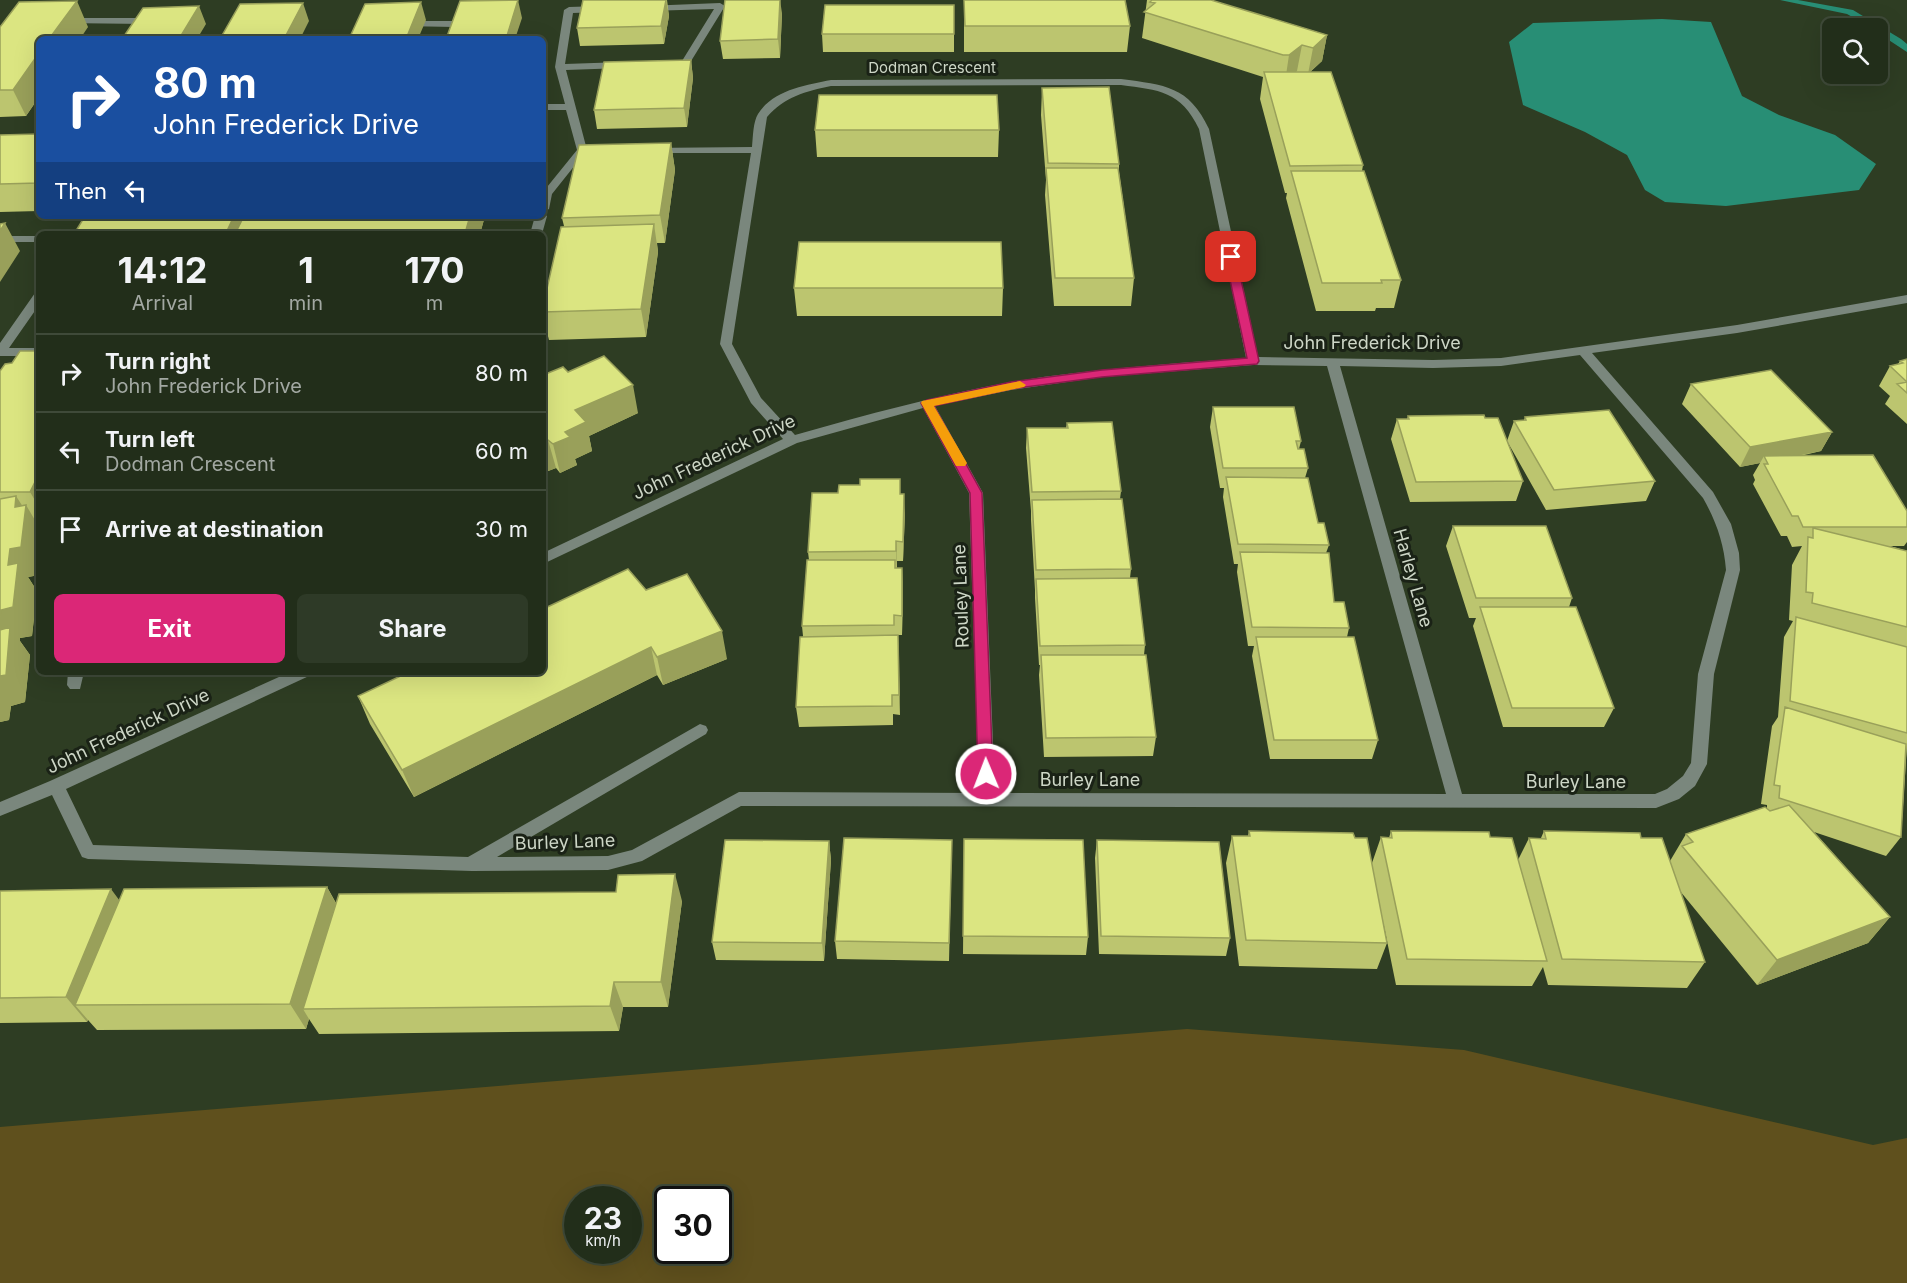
<!DOCTYPE html>
<html lang="en">
<head>
<meta charset="utf-8">
<style>
  body { margin:0; font-family:Inter,sans-serif; background:#2e3a27; color:#f1f3f6; height:100vh; display:flex; flex-direction:column; font-size:22px; white-space:nowrap }
  * { box-sizing:border-box; margin:0 }
  p { font-size:20px; color:#a2a8a2 }
  .icon { flex:none; width:33px; height:33px; fill:none; stroke:currentColor; stroke-width:2; stroke-linecap:round; stroke-linejoin:round }
  .map { position:relative; flex:1; overflow:hidden }
  .details { position:absolute; left:36px; top:231px; width:510px; height:444px; display:flex; flex-direction:column; background:#222e1a; border-radius:9px; box-shadow:0 6px 24px #0002,0 0 0 2px #3f4a39 }
  .details>* { flex:none }
  .top-card { position:absolute; left:36px; top:36px; width:510px; height:183px; border-radius:9px; box-shadow:0 6px 24px #0002,0 0 0 2px #3f4a39; background:#1a4fa0; color:#fff; overflow:hidden }
  .tools { position:absolute; left:1822px; top:18px; display:grid; gap:12px }
  .tools a { display:grid; place-items:center; width:66px; height:66px; border-radius:9px; background:#222e1a; box-shadow:0 6px 24px #0002,0 0 0 2px #3f4a39; font-size:30px }
  .speed { position:absolute; left:564px; top:1186px; display:flex; gap:12px; font-size:30px; font-weight:700; text-align:center }
  .speed>* { display:grid; place-content:center; width:78px; height:78px; border-radius:50%; background:#222e1a; box-shadow:0 6px 24px #0002,0 0 0 2px #3f4a39; line-height:1 }
  .speed small { font-size:15px; font-weight:400 }
  .speed .limit { border:3px solid #111; border-radius:9px; background:#fff; color:#111 }
  .pin { position:absolute; display:grid; place-items:center; width:51px; height:51px; color:#fff; margin:-26px; border-radius:12px; box-shadow:0 3px 9px #0006 }
  .me { position:absolute; width:66px; margin:-33px; rotate:359deg; stroke-linejoin:round; filter:drop-shadow(0 0 4px #0008) }
  .turn { display:flex; align-items:center; gap:21px; height:126px; padding:0 18px; font-size:27px }
  .turn .icon { width:78px; height:78px; stroke-width:2.5 }
  .turn b { display:block; font-size:42px; line-height:51px }
  .then { display:flex; align-items:center; height:57px; padding:0 18px; background:#0003; gap:12px; font-size:22px }
  .eta { display:flex; justify-content:space-evenly; align-items:center; height:102px; text-align:center }
  .eta b { font-size:36px; font-weight:700; line-height:42px }
  .button { display:flex; gap:12px; margin-top:auto; padding:12px 18px }
  .button a { flex:1; height:69px; border-radius:9px; background:#db2777; color:#fff; font-size:24px; font-weight:700; line-height:69px; text-align:center }
  .button a+a { background:#2e3a27; color:#f1f3f6 }
  ul { padding:0; list-style:none }
  li { display:flex; align-items:center; gap:18px; height:78px; padding:0 18px; border-top:2px solid #3f4a39 }
  li div { flex:1 }
  li b { display:block; font-size:22px }
  li em { font-style:normal }
  .map>svg:first-child { display:block }
</style>
</head>
<body>
<div class="map">
<svg width="1907" height="1283" viewBox="0 0 1907 1283">
  <rect width="100%" height="100%" fill="#2e3d23"/>
  <path fill="#5f501d" fill-rule="evenodd" d="M1187,1029L1464,1050L1873,1145L1907,1138V1283H0V1127ZM578,1200H628V1251H578ZM668,1200H718V1251H668Z"/>
  <path fill="#288e75" d="M1662,19L1711,22L1742,96L1779,115L1835,135L1876,164L1859,190L1726,206L1665,202L1645,190L1627,155L1585,132L1523,105L1509,42L1533,23Z"/>
  <g fill="none" stroke-linecap="round" stroke-linejoin="round">
    <path fill="#288e75" fill-rule="evenodd" d="M1780,0H1798L1853,10L1901,39L1907,44V52L1878,33V28H1872L1847,14Z"/>
    <path fill="#7a877d" fill-rule="evenodd" d="M720,3L725,6L688,66H665V62L682,61L714,9L648,11L645,10V6Z
      M569,7L600,6L605,9L600,12L573,13L565,64L623,62L628,65L623,68L566,70L587,150L552,194L549,209L543,212V192L577,150L566,110H543V104H565L555,67L564,10Z
      M65,18H146L151,21L146,24L62,23V19Z
      M404,21H460L465,24L458,39H448L454,27L401,26V22Z
      M1121,79C1165,85 1189,86 1209,129L1258,357L1433,360L1501,358L1737,325L1907,295V303L1737,333L1592,353L1713,492L1731,524L1739,553L1740,570L1714,674L1707,764L1695,786L1679,799L1656,808L741,806L642,861L608,870L472,871L88,859L82,857L52,795L0,816V802L50,781L290,672H312L309,676L66,789L93,845L468,857L700,724L706,726L708,730L706,734L497,857L608,856L632,850L739,792L979,793L969,493L923,408L797,443L543,564V553L783,439L751,403L720,344L751,153H651L646,150L647,148L752,147C753,137 753,122 758,114C773,90 806,85 831,80ZM1121,85C1159,90 1181,91 1199,129L1246,358C1168,364 1089,369 1011,382C938,395 866,415 795,435L761,398L732,344L767,117C784,97 806,91 831,86ZM1580,355L1703,498C1716,521 1724,543 1726,570L1698,674L1691,763L1683,776L1667,789L1655,794H1462L1340,366L1433,368L1501,366ZM1253,365L1327,366L1446,794L995,793L983,493L935,406L1011,390L1102,377Z
      M543,213L547,216L542,234H530L535,216H543Z
      M0,236H39V242H0Z
      M39,292V305L9,348H39V356H0V343L35,293Z
      M68,672H84L80,689H70L67,685Z"/>
  </g>
  <path fill="#bcc56f" d="M583,0H667L669,16L664,44L580,46L577,28Z
    M964,0L1130,26L1127,52H964Z
    M1147,0H1211L1327,35L1322,61L1310,72L1363,165L1362,171L1401,280L1394,308H1376L1375,311H1316L1286,198L1287,193H1285L1260,99L1263,77L1142,38Z
    M954,5V52H823L822,34Z
    M782,13L780,58L723,59L720,41Z
    M0,27H88L39,39V97L26,116L0,117Z
    M691,60L693,78L687,127L597,129L594,110Z
    M1042,88L1119,164V172L1134,278L1131,306H1054L1045,195L1046,180L1041,115Z
    M815,130H999L998,157H817Z
    M39,134V211L0,212V135Z
    M671,143L675,170L665,243H657L658,252L646,337L549,340L543,317V306L564,226L562,218Z
    M85,216H485L480,234H74Z
    M794,288H1003L1002,316H797Z
    M39,351V520L35,521L39,527V575L28,577L37,591L32,636L20,638V641L30,655L25,702L11,706L9,720L0,722V371L12,363Z
    M1907,359V424L1885,404L1890,396L1879,386L1890,366L1898,364L1900,361Z
    M568,372L638,413L589,436L592,451L575,459L577,465L560,473L556,468L543,473V375Z
    M1691,384L1832,432L1821,451L1800,456L1907,511V542L1904,546H1890L1907,551V745L1901,837L1886,856L1814,832L1890,917L1868,943L1757,985L1680,891L1705,962L1687,988L1548,985L1543,967L1532,986L1396,985L1383,921L1387,943L1377,969L1239,966L1226,863L1232,836H1248L1249,831L1355,838L1372,863L1381,837L1389,838L1391,831L1490,837L1518,860L1529,838H1541L1544,831L1641,838L1670,861L1686,834L1767,808V805L1761,804L1772,726L1778,717L1784,637L1793,621L1789,620L1792,565L1802,546L1792,547L1787,536H1781L1753,484L1755,480L1753,475L1760,463L1740,467L1682,404Z
    M1213,407L1301,441L1299,449L1308,468L1305,478L1318,523L1329,545L1326,553L1334,602L1349,628L1347,637L1378,740L1372,759H1270L1252,656L1254,646H1248L1237,572L1238,564H1234L1223,497L1224,488H1220L1210,427Z
    M1408,416L1485,418L1523,481L1516,501L1410,502L1391,439L1397,419H1407Z
    M1525,417L1655,481L1646,501L1546,510L1507,441L1514,421L1524,420Z
    M1067,423L1121,491L1120,499L1131,569L1130,578L1145,645L1144,655L1156,737L1153,756L1044,757L1039,675L1040,665H1039L1035,598V590L1031,520V511L1026,448L1027,428H1066Z
    M905,513L903,561H897V568H902L903,588L902,635H898L900,715L893,714V725L799,727L796,707L803,636L802,626L809,560L808,552Z
    M1453,526L1572,598L1569,607L1614,708L1604,727H1503L1473,626L1476,618H1469L1446,546Z
    M646,590L727,659L663,685L657,675L414,797L370,724L358,696Z
    M964,839L1088,937L1086,955L963,954Z
    M952,840L949,961L837,959L835,941Z
    M1097,840L1230,938L1226,956L1099,954L1095,858Z
    M829,841L831,860L824,961L716,960L712,942Z
    M327,887L336,903L682,901L668,1007H623L619,1031L319,1034L309,1019L306,1029L97,1030L88,1020L87,1022L0,1023V891L119,900Z"/>
  <path fill="#99a05a" d="M518,0L522,18L515,39H506Z
    M666,0L669,16L664,44L661,26Z
    M780,0L782,13L780,58L778,39Z
    M77,1L88,27L80,39H49Z
    M421,2L426,20L418,39H406Z
    M303,3L309,21L300,39H284Z
    M199,6L206,24L197,39H179Z
    M1327,35L1322,61L1308,74L1313,48Z
    M1302,45L1297,71L1285,82L1289,55Z
    M39,53V97L26,116L13,90Z
    M691,60L693,78L687,127L684,108Z
    M671,143L675,170L665,243L660,215Z
    M234,216H258L249,234H226V233Z
    M470,216H485L480,234H467L466,230Z
    M5,223L20,251L0,282V231Z
    M654,224L658,252L646,337L641,309Z
    M633,385L638,413L589,436L592,451L575,459L577,465L560,473L553,444L575,410Z
    M1832,432L1821,451L1767,462L1764,456L1760,463L1740,467L1750,447Z
    M548,440L556,468L543,473V442Z
    M35,482L39,489V507L30,492Z
    M904,494L905,513L903,561V542Z
    M16,496L25,510L26,505L39,527V575L28,577L37,591L32,636L20,638V641L30,655L25,702L11,706L9,720L0,722V617L8,565Z
    M896,541L897,561V571L896,551Z
    M902,568L903,588L902,635Z
    M722,631L727,659L663,685L657,657Z
    M898,635L899,654L900,715L899,695Z
    M651,647L657,675L414,797L402,770Z
    M829,841L831,860L824,961L822,943Z
    M675,874L682,901L668,1007L661,982Z
    M327,887L341,913L303,1009L309,1019L306,1029L290,1004Z
    M111,889L131,916L75,1005L88,1020L87,1022L66,997Z
    M1890,917L1868,943L1757,985L1777,960Z
    M614,982L623,1007L619,1031L610,1006Z"/>
  <path fill="#dbe581" stroke="#99a05a" stroke-width="1.5" d="M518,0L506,39H446L460,1Z
    M583,0H666L661,26L577,28Z
    M725,0H780L778,39L720,41Z
    M964,0H1125L1130,26H965Z
    M1152,0H1211L1327,35L1313,48L1302,45L1289,55H1283L1144,12L1155,3L1150,2Z
    M77,1L49,39H39V53L13,90H0V27L19,2Z
    M421,2L406,39H349L365,4Z
    M303,3L284,39H220L240,4Z
    M825,5H954V34H822Z
    M199,6L179,39H122L143,8Z
    M691,60L684,108L594,110L604,62Z
    M1264,72H1331L1363,165L1290,166Z
    M1109,87L1119,164L1048,163L1042,88Z
    M819,95H997L999,130H815Z
    M39,134V183L0,184V135Z
    M671,143L660,215L562,218L579,145Z
    M1046,168H1118L1134,278H1055Z
    M1291,171H1364L1401,280H1381L1382,283H1322Z
    M85,216H234L226,233L175,234H74Z
    M244,216H470L466,230L334,234H235Z
    M5,223L0,231V224Z
    M654,224L641,309L543,312V306L561,227Z
    M799,242H1001L1003,288H794Z
    M20,351H39V482H35L30,492H0V371L5,364L12,363Z
    M604,356L633,385L575,410L586,422L565,432L570,437L553,444L548,440L543,442V375L563,367L568,372Z
    M1907,359V382L1890,366L1903,363L1900,361Z
    M1771,370L1832,432L1750,447L1691,384Z
    M1907,382V393L1897,384Z
    M1213,407H1294L1301,441H1296L1298,449H1304L1308,468H1223Z
    M1609,410L1655,481L1554,490L1514,421L1526,420L1525,417Z
    M1484,415L1485,418H1498L1523,481L1416,482L1397,419H1409L1408,416Z
    M1112,422L1121,491L1032,492L1027,428H1068L1067,423Z
    M1873,455L1907,511V527H1803L1798,516H1792L1764,464H1768L1764,456Z
    M1226,477L1308,478L1318,523H1324L1329,545L1238,544Z
    M860,479H900V494H904L903,542L896,541V551L808,552L812,493H838L839,485H860Z
    M16,496L15,507L26,505L21,547L10,549L8,565L18,563L13,607L1,610L0,617V499Z
    M1122,499L1131,569L1036,570L1032,500Z
    M1453,526H1546L1572,598H1476Z
    M1813,528L1907,551V627L1812,603L1813,593L1806,592L1808,537L1813,538Z
    M1240,552L1329,553L1334,602H1344L1349,628L1252,627Z
    M807,560H895V568H902V616L894,615V625L802,626Z
    M628,569L646,590L687,574L722,631L657,657L651,647L402,770L358,696L409,672H543V609Z
    M1137,578L1145,645L1040,646L1036,579Z
    M1480,607H1576L1614,708H1512Z
    M1796,617L1907,647V733L1790,701Z
    M10,627L6,675L0,676V630Z
    M898,635L899,695H892V706L796,707L800,637Z
    M1256,637H1354L1378,740H1274Z
    M1041,655H1146L1156,737L1046,738Z
    M1785,707L1906,744L1901,837L1779,798L1780,786L1774,785Z
    M1789,805L1890,917L1777,960L1682,846L1693,842L1686,834L1765,807L1770,811Z
    M1249,831L1353,833L1355,838H1367L1387,943L1246,940L1232,836H1250Z
    M1391,831L1489,832L1490,837L1512,838L1547,961L1407,959L1381,837L1392,838Z
    M1544,831L1640,833L1641,838H1662L1705,962L1562,959L1529,838L1546,839Z
    M844,838L952,840L949,943L835,941Z
    M964,839L1083,840L1088,937L963,936Z
    M725,840L829,841L822,943L712,942Z
    M1097,840L1219,842L1230,938L1101,936Z
    M675,874L661,982H614L610,1006L303,1009L339,894L616,892L618,875Z
    M327,887L290,1004L75,1005L124,889Z
    M111,889L66,997L0,998V891Z"/>
  <path fill="#db2777" stroke="#8e194d" stroke-width="1.5" d="M1231,253L1236,257L1259,361L1257,364L1102,377L1011,389L934,406L982,493L993,774L991,778H981L978,774L970,493L921,403L927,400L1011,382L1102,370L1247,358L1225,257Z"/>
  <path fill="#f59e0b" d="M1020,381L1026,385L1024,387L934,406L967,463L965,466H956L921,403L922,401Z"/>
  <g text-anchor="middle" stroke-width="6" stroke-linejoin="round" paint-order="stroke">
    <g font-size="15" fill="#cdd6c6" stroke="#1a2216">
      <text x="932" y="73">Dodman Crescent</text>
    </g>
    <g font-size="18" fill="#cdd6c6" stroke="#1a2216">
      <text x="1372" y="349">John Frederick Drive</text>
      <text transform="translate(714 457) rotate(-25)" y="6">John Frederick Drive</text>
      <text transform="translate(1413 578) rotate(74)" y="6">Harley Lane</text>
      <text transform="translate(961 596) rotate(-92)" y="6">Rouley Lane</text>
      <text transform="translate(128 731) rotate(-25)" y="6">John Frederick Drive</text>
      <text x="1090" y="786">Burley Lane</text>
      <text x="1576" y="788">Burley Lane</text>
      <text transform="translate(565 842) rotate(-2)" y="6">Burley Lane</text>
    </g>
  </g>
</svg>
<div class="tools">
<a><svg class="icon" aria-label="search" viewBox="0 0 24 24"><circle cx="10" cy="10" r="6"/><path d="M15 15l6 6"/></svg></a>
</div>
<div class="speed"><div>23<small>km/h</small></div><div class="limit">30</div></div>
<div class="pin" style="left:1231px;top:257px;background:#d93025"><svg class="icon" aria-label="arrive" viewBox="0 0 24 24"><path d="M6 21V4h12l-3 4 3 4H6"/></svg></div>
<svg class="me" style="left:986px;top:774px" viewBox="-20 -20 40 40"><circle r="17" fill="#db2777" stroke="#fff" stroke-width="3"/><path d="M0-11L8 9 0 5-8 9z" fill="#fff"/></svg>
<div class="top-card">
<div class="turn"><svg class="icon" aria-label="right" viewBox="0 0 24 24"><path d="M7 20v-9h11M14 6l5 5-5 5"/></svg><div><b>80 m</b>John Frederick Drive</div></div>
<div class="then">Then<svg class="icon" aria-label="left" viewBox="0 0 24 24"><path d="M17 20v-9H6M10 6l-5 5 5 5"/></svg></div>
</div>
<section class="details">
<div class="eta">
<div><b>14:12</b><p>Arrival</p></div>
<div><b>1</b><p>min</p></div>
<div><b>170</b><p>m</p></div>
</div>
<ul>
<li><svg class="icon" aria-label="right" viewBox="0 0 24 24"><path d="M7 20v-9h11M14 6l5 5-5 5"/></svg><div><b>Turn right</b><p>John Frederick Drive</p></div><em>80 m</em></li>
<li><svg class="icon" aria-label="left" viewBox="0 0 24 24"><path d="M17 20v-9H6M10 6l-5 5 5 5"/></svg><div><b>Turn left</b><p>Dodman Crescent</p></div><em>60 m</em></li>
<li><svg class="icon" aria-label="arrive" viewBox="0 0 24 24"><path d="M6 21V4h12l-3 4 3 4H6"/></svg><div><b>Arrive at destination</b></div><em>30 m</em></li>
</ul>
<div class="button"><a>Exit</a><a>Share</a></div>
</section>
</div>
</body>
</html>
